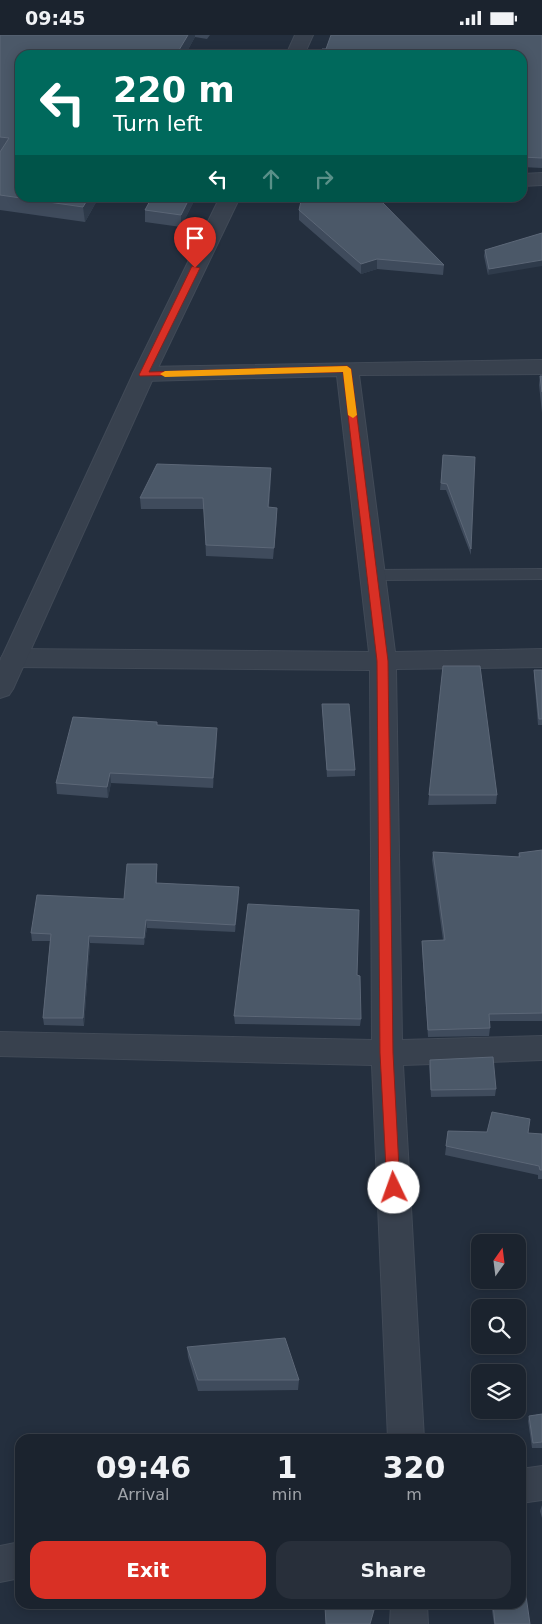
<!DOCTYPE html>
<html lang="en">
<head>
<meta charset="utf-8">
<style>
  body { margin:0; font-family:"DejaVu Sans",sans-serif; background:#282f3a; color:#f1f3f6; height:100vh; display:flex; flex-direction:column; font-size:19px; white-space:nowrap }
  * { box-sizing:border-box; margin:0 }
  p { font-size:16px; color:#a0a4aa }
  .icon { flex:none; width:28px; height:28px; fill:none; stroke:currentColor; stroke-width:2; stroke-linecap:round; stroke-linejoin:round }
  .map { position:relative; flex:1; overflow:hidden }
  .side { position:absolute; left:15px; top:1399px; width:511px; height:175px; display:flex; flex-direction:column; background:#1b232e; border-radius:15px; box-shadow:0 2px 12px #0003,0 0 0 1px #39404a }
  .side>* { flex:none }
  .top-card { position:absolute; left:15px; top:15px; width:512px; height:152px; border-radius:15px; box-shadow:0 2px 12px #0003,0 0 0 1px #39404a; background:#00695c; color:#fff; overflow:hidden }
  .needle { width:32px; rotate:14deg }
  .tools { position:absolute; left:471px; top:1199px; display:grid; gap:10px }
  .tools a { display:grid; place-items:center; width:55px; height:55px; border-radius:10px; background:#1b232e; box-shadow:0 2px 12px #0003,0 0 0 1px #39404a; font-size:25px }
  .pin { position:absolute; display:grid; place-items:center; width:42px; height:42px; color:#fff; margin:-51px -21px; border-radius:50% 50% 50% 0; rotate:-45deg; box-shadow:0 0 5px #0007 }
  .pin .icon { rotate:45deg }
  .me { position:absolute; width:55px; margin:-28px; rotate:357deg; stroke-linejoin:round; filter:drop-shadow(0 0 4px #0008) }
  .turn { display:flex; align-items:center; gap:18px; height:105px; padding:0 15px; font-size:22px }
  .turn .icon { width:65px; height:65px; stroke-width:2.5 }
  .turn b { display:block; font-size:35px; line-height:42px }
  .lanes { display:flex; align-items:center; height:48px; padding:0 15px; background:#0003; justify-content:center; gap:25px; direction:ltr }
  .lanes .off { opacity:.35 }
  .eta { display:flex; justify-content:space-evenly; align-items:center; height:85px; text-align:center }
  .eta b { font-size:30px; font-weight:700; line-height:35px }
  .button { display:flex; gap:10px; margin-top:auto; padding:10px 15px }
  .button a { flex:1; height:58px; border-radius:15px; background:#d93025; color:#fff; font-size:20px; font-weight:700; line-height:58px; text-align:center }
  .button a+a { background:#282f3a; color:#f1f3f6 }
  .status { display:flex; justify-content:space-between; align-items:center; height:35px; padding:0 25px; background:#1b232e; direction:ltr }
  .status svg { height:14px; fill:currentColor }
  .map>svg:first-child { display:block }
</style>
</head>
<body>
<div class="status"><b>09:45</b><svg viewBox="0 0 49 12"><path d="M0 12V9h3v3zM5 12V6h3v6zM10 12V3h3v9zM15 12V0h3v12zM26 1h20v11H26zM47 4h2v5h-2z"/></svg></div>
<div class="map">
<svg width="542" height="1589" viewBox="0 0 542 1589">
  <rect width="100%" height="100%" fill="#242f3e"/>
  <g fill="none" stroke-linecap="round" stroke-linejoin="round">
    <g stroke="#414a57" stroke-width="2">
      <path id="service" d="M542,534V544L372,545L366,544L364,540L366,536L372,535Z"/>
    </g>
    <g stroke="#414a57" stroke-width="2">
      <path id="minor" d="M542,138V150L522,151V139Z
        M542,325V339L359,340L395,617L542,614V632L396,634L402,1005L542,1001V1025L403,1030L424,1404H388L372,1030L0,1021V997L372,1005L370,635L14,632L5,629L1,623L5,617L14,614L369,617L337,341L144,346L136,344L133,339L136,334L144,332Z
        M542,1431V1465L521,1468V1434Z
        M20,1507V1543L0,1547V1511Z
        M391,1569H427L428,1589H390Z"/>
    </g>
    <g stroke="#414a57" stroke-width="2">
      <path id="tertiary" d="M295,0H313L304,20H286Z
        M220,162H240L155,339L13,654L9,660L0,663V626L133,339Z"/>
    </g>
    <use href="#service" fill="#38414e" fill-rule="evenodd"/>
    <use href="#minor" fill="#38414e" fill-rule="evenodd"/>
    <use href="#tertiary" fill="#38414e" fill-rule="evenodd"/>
  </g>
  <path fill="#3f4b5c" d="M0,0H210L207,4L195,2L185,20H20V162H99L85,187L0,175Z
    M542,0V133L522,132V20L326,14Z
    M152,162H196L181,192L145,187V175Z
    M483,162H512L511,166Z
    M299,175L444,230L443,240L377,234L361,239L299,185Z
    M542,198L488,240L484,221L485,215Z
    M540,341H542V378L539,350Z
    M443,420L471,514V520L446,455H440Z
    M271,444L269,472L277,473V484L273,524L206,521L204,474H141L140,463Z
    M443,631L497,760L496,769L428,770Z
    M534,635H542V690H538L534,641Z
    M322,669L355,735V741L327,742Z
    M157,690L217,704L213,753L111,748L108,763L57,759L56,748Z
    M542,815V986H489L490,993L489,1001L428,1002L422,914V906L443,905L432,825L433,817L518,822L519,818Z
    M157,829V848L239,852V860L235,897L147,893L144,910L90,908L84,991L44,990L43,983L50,906H32L31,898L124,864Z
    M234,981L361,984L360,991L235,989Z
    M430,1025L496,1054L495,1061L431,1062L429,1031Z
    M448,1096L542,1099V1144H538V1140L445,1120Z
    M187,1312L299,1345L298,1355L198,1356L188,1322Z
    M542,1379V1413H532L528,1386L529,1381Z
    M542,1470V1483L540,1476Z
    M491,1569H521L530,1589H494Z"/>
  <path fill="#2f3b4b" d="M188,0H195V2L185,20H176Z
    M89,162H99L85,187L83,172Z
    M190,162H196L181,192V180Z
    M377,224V234L361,239V229Z
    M542,225V231L488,240L489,234Z
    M271,433V444L268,483V472Z
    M277,473V484L273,524L274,513Z
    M217,693V704L213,753V743Z
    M110,738L111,748L108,763L107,752Z
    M239,852V860L235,897V890Z
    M146,885L147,893L144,910V903Z
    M89,901L90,908L84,991L83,983Z"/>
  <path fill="#4b5868" stroke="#5c6777" d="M0,0H188L176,20H20V162H89L83,172L0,160V117L9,103L0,102Z
    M331,0H542V123L522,122V20H320L322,14H326Z
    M152,162H190L181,180L145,175Z
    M302,162H377L444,230L377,224L361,229L299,175Z
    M542,198V225L489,234L485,215Z
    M540,341H542V357Z
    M443,420L475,422L471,514L447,449L441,448Z
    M157,429L271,433L268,472L277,473L274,513L206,510L203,463H140Z
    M443,631H480L497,760H429Z
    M534,635H542V684H539Z
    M322,669H349L355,735H327Z
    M73,682L157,687V690L217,693L213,743L110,738L107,752L56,748Z
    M542,815V978L489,979L490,993L428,995L422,906L445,905L433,817L520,822L519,818Z
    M127,829H157L156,848L239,852L235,890L146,885L144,903L89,901L83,983H43L51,899L31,898L37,860L124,864Z
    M248,869L359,875L357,940L360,941L361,984L234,981Z
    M493,1022L496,1054L431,1055L430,1025Z
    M492,1077L530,1084L528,1098L542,1099V1135H540L539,1131L446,1111L448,1096L487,1097Z
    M285,1303L299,1345H198L187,1312Z
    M542,1379V1407L533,1408L529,1381Z
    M521,1547H524L530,1589H495L493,1569H521Z
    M325,1571L374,1575L370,1589H326Z"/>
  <path fill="#d93025" stroke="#8d1f18" d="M192,231L200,233L149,337L347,331L351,334L388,626L393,1018L400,1153L398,1157L394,1159L389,1157L387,1153L380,1018L377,626L343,337L140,341L139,340Z"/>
  <path fill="#f59e0b" d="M347,331L351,334L357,380L353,383L348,380L343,337L165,342L160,339L165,336Z"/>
</svg>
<div class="tools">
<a><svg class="needle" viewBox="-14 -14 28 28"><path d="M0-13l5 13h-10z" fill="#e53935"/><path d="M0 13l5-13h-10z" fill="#a0a4aa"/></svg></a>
<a><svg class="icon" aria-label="search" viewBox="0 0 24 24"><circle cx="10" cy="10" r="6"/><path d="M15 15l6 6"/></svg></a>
<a><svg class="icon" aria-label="layers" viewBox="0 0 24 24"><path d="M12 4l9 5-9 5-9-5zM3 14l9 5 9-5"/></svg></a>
</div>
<div class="pin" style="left:195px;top:233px;background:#d93025"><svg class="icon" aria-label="arrive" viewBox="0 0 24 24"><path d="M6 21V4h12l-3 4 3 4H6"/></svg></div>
<svg class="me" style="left:394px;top:1153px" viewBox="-20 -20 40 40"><circle r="19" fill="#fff"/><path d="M0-13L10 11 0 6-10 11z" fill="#d93025"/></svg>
<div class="top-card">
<div class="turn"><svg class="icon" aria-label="left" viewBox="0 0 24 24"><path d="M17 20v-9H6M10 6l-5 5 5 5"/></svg><div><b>220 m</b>Turn left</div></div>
<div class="lanes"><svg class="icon" aria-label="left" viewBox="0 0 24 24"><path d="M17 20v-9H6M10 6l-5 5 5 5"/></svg><svg class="icon off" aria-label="ahead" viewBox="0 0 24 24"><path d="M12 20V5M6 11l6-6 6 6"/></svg><svg class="icon off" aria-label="right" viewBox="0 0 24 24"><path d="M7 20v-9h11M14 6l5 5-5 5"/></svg></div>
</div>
<section class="side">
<div class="eta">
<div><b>09:46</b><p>Arrival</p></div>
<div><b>1</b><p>min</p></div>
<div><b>320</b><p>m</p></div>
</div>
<div class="button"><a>Exit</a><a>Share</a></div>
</section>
</div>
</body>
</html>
